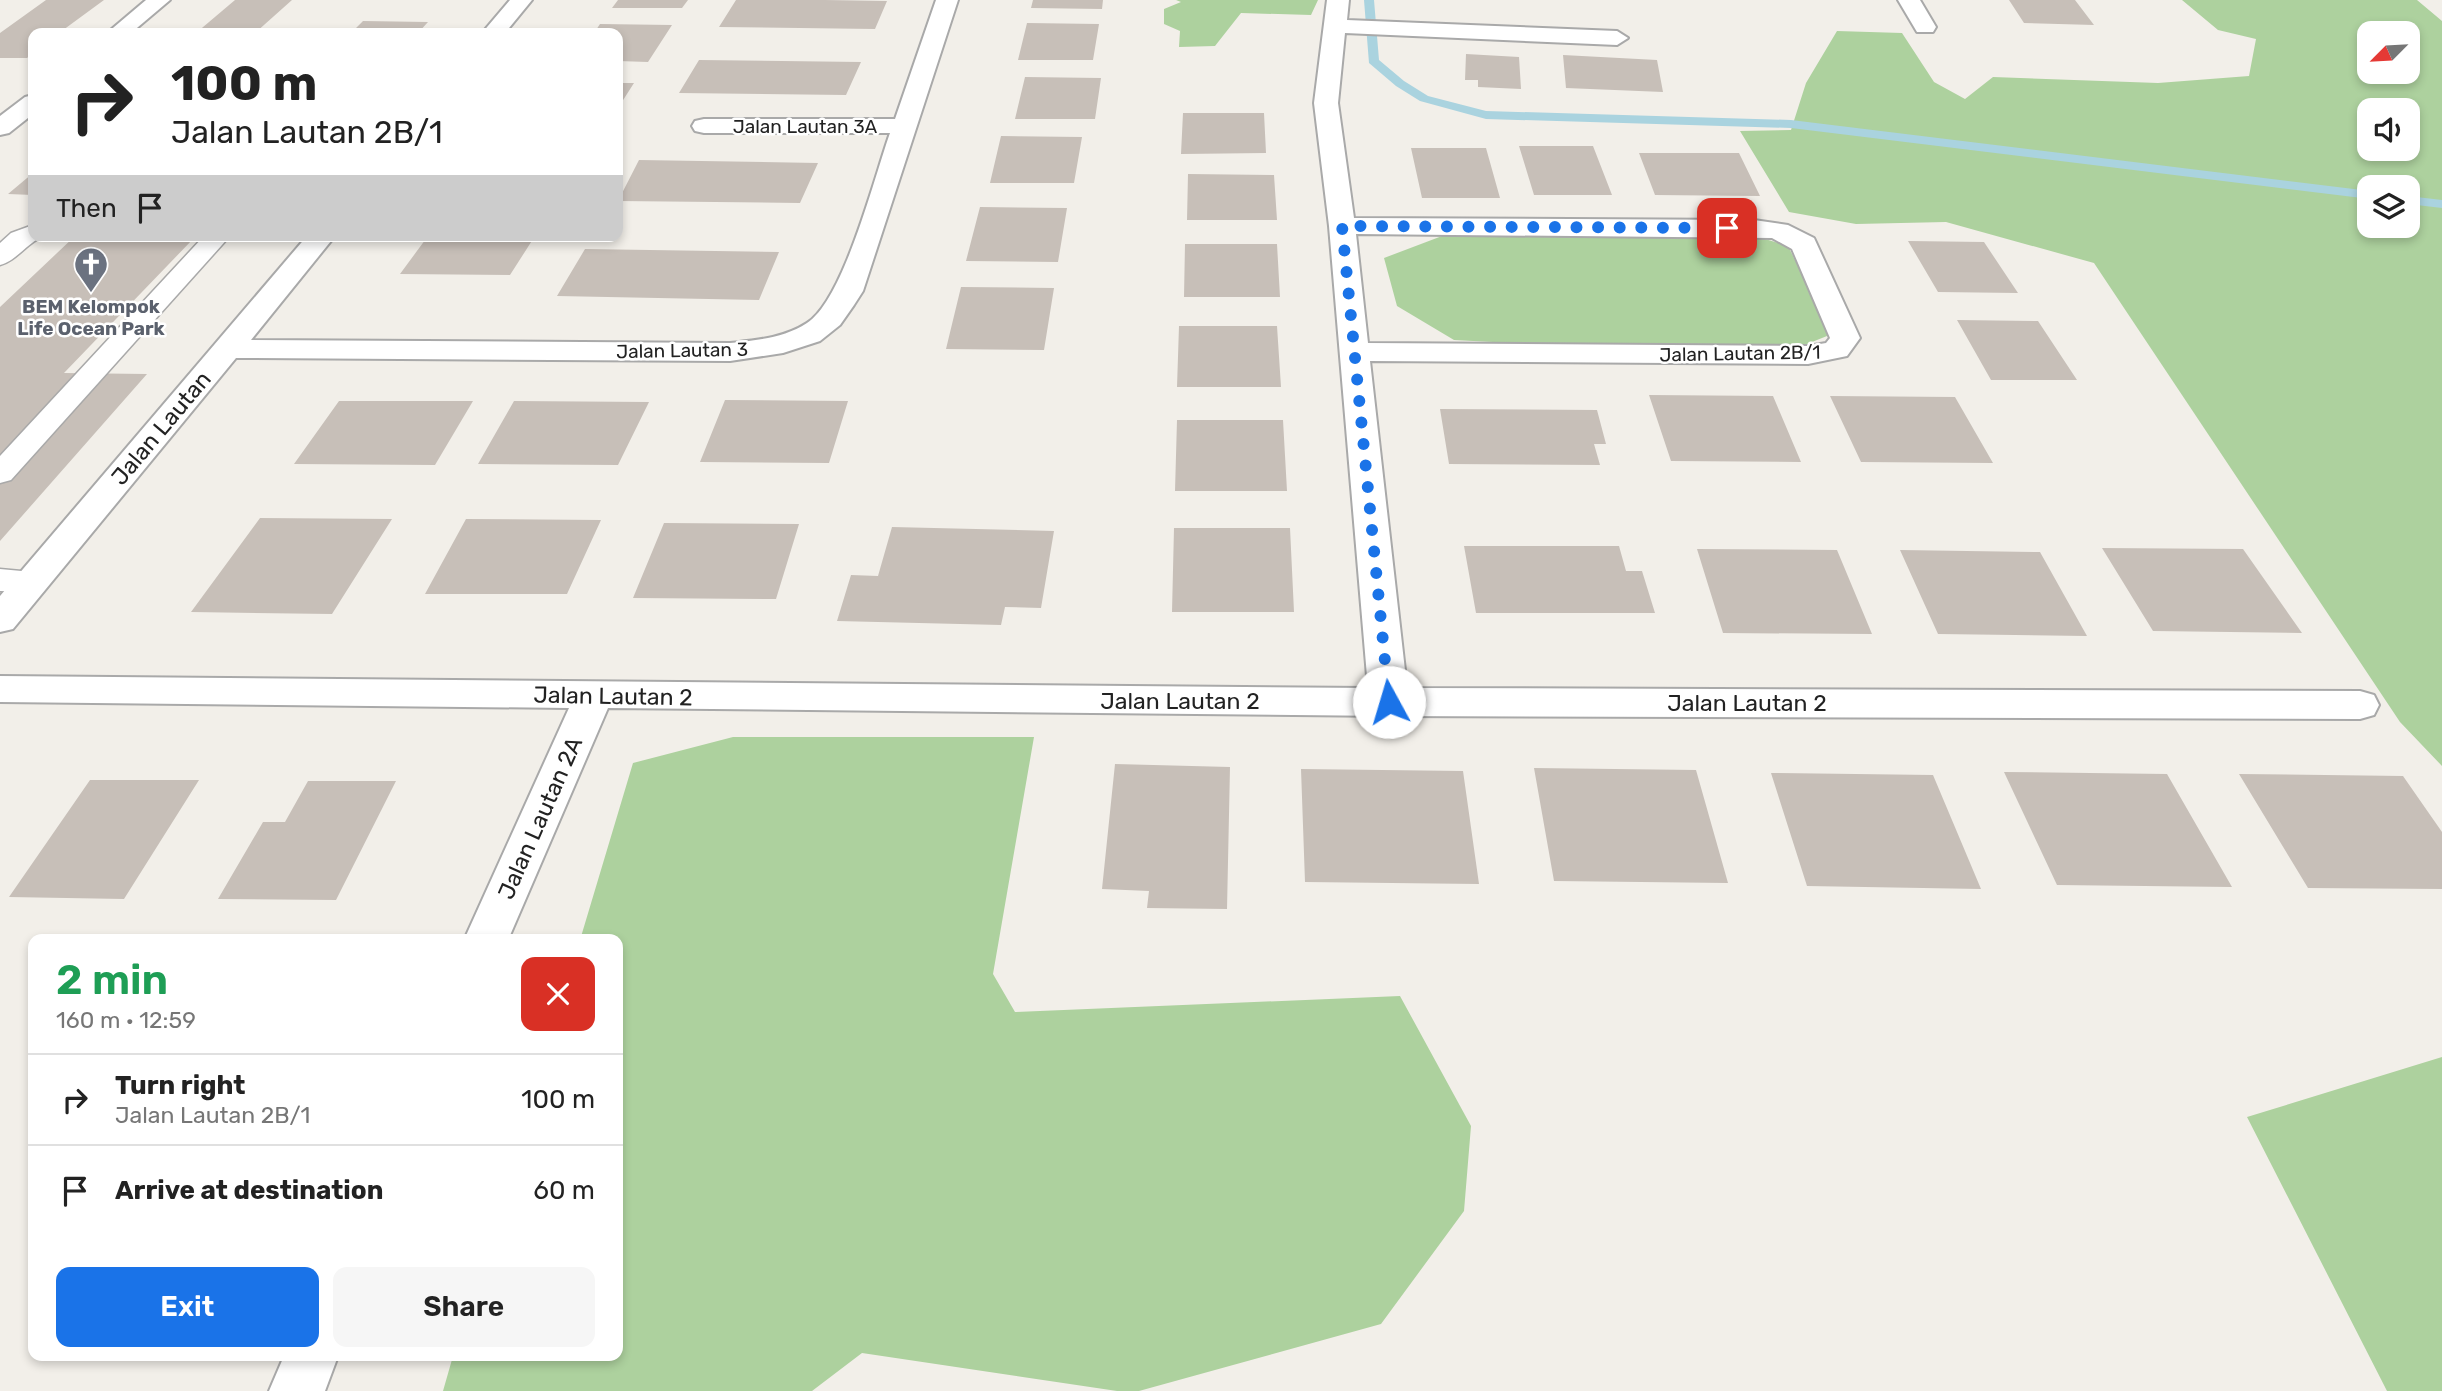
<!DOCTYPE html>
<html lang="en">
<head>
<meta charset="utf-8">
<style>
  body { margin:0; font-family:Rubik,sans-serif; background:#f6f6f6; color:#222; height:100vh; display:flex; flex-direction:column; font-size:26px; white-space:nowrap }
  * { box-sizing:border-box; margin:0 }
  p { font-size:23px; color:#767676 }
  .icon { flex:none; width:38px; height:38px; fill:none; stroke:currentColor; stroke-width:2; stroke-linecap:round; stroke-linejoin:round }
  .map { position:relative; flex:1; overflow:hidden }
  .side { position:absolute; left:28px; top:934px; width:595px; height:427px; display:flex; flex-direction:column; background:#fff; border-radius:14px; box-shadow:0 4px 10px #0003 }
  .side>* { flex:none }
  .guide { position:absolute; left:28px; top:28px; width:595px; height:214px; border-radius:14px; box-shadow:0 4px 10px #0003; background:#fff; color:#222; overflow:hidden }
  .needle { width:46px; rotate:246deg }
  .buttons { position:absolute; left:2357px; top:21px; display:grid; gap:14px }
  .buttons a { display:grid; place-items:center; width:63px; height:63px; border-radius:14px; background:#fff; box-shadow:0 4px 10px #0003; font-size:35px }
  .pin { position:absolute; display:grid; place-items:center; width:60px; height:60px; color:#fff; margin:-30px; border-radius:14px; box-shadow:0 4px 10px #0006 }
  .me { position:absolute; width:77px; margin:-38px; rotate:354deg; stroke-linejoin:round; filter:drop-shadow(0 0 5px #0008) }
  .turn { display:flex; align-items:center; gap:24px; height:147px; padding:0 28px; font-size:32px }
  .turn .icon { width:91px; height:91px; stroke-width:2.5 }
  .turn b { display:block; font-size:49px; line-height:60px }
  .then { display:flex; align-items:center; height:66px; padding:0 28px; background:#0003; gap:14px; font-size:26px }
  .round { display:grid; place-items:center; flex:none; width:74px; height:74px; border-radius:14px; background:#f6f6f6 }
  .overview { display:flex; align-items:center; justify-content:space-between; height:119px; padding:0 28px }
  h1 { font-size:42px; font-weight:600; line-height:52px; color:#1e9e55 }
  .action { display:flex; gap:14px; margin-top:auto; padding:14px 28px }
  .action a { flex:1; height:80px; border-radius:14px; background:#1a73e8; color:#fff; font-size:28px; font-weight:600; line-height:80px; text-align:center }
  .action a+a { background:#f6f6f6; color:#222 }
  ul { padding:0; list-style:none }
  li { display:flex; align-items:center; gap:21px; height:91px; padding:0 28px; border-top:2px solid #e0e0e0 }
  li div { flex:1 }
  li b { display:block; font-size:26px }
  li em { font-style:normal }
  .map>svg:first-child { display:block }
</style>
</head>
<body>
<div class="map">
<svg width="2442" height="1391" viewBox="0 0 2442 1391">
  <rect width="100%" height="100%" fill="#f2efe9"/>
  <path fill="#add19e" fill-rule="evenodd" d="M1176,0H1318L1311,15L1241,13L1215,46L1179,47L1180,31L1164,24V9L1181,2Z
    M2182,0H2417L2442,21V766L2400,722L2094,263L1946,222L1856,224L1789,212L1740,131L1791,130L1806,83L1837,31L1902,33L1934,82L1965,99L1993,77L2158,83L2249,76L2256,39L2218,30ZM2370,33H2408V72H2370ZM2370,110H2408V149H2370ZM2370,187H2408V226H2370Z
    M1450,233H1745L1788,246L1832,334L1797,348L1573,346L1454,340L1397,306L1384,258Z
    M733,737H1034L993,974L1015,1012L1400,996L1471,1126L1464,1211L1381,1324L1139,1391H1117L862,1353L812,1391H443L453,1356H618V940H580L633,763Z
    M2442,1057V1391H2387L2247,1117Z"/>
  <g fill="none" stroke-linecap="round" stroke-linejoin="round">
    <path fill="#aad3df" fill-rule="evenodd" d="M1364,0H1374L1379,60L1404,81L1428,96L1486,111L1791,120L2370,191V199L1791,128L1486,119L1420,101L1396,86L1369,63Z
      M2408,196L2442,200V208L2408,204Z"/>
  </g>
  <path fill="#c7bfb8" d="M46,0H104L59,33H33V53L27,58H0V33Z
    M235,0H292L255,33H196Z
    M618,0H688L682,8H612Z
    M736,0H825L887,1L875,29L719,27Z
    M1033,0H1103L1102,9L1031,8Z
    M2009,0H2075L2094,25L2024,23Z
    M363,21L428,22L418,33H351Z
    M1027,23L1099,24L1093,60H1018Z
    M600,24L672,25L648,62L618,61V33H594Z
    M1466,54L1519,57L1521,89L1478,87V80H1465Z
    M1563,55L1657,60L1663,92L1566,88Z
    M699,60L861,62L846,95L679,93Z
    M1025,77L1101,78L1095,119H1015Z
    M618,83H634L618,108Z
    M1183,113H1264L1266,153L1181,154Z
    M1001,136L1082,137L1074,183H990Z
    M1519,146H1593L1612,195H1534Z
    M1411,148H1486L1500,198H1422Z
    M1639,153H1739L1760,196L1655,195Z
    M639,160L818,163L800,203L618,201Z
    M33,173V195L8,194Z
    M1188,174L1274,175L1277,220H1187Z
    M980,207L1067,208L1058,262L966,261Z
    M75,236L194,238L64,373L147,374L0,541V307Z
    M428,236H535L510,275L400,274Z
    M1908,241L1984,242L2018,293L1938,292Z
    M1185,244H1277L1280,297H1184Z
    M585,249L779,252L759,300L557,296Z
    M961,287L1054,288L1044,350L946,349Z
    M1957,320L2038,321L2077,380H1991Z
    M1179,326H1277L1281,387H1177Z
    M1649,395L1773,396L1801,462L1671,461Z
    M1830,396L1955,397L1993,463L1861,462Z
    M725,400L848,401L829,463L700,462Z
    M339,401H473L435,465L294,464Z
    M514,401L649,402L618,465L478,464Z
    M1440,409L1597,410L1606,444H1594L1600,465L1449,464Z
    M1177,420H1283L1287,491H1175Z
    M260,518L392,519L332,614L191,612Z
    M466,519L601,520L567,594H425Z
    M664,523L799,524L776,599L633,598Z
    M892,527L1054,531L1041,608L1005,607L1001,625L837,621L851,575L878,576Z
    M1174,528H1290L1294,612H1172Z
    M1464,546H1619L1626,571H1642L1655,613H1476Z
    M2102,548L2243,549L2302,633L2153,631Z
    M1697,549L1837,550L1872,634L1723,633Z
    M1900,550L2040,552L2087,636L1938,634Z
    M1115,764L1230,767L1227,909L1147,908L1149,891L1102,889Z
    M1534,768L1696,770L1728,883L1554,881Z
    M1301,769L1463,771L1479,884L1305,882Z
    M2004,772L2167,774L2232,887L2057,885Z
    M1771,773L1933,775L1981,889L1807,886Z
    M2239,774L2403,776L2442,832V889L2308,888Z
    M90,780H199L124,899L9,897Z
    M308,781H396L336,900L218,899L263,822H285Z"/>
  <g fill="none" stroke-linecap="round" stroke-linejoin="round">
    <g stroke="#a9a9a9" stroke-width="3">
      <path id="lane" d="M33,225V236L42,237C26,244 16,261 0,265V243L11,233Z
        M204,236H230L11,480L0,483V456Z
        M0,569L43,573L48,581L43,589L32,592L0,591Z"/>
    </g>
    <g stroke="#a9a9a9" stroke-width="4">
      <path id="street" d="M146,0H170L131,33H107Z
        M510,0H532L505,33H482Z
        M936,0H958L863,291L854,305L840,325L820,341L783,353L730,361L236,358L13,629L0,632V596L307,236H335L251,340L730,343C757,340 784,338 807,323C844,299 874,178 890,133H704L695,131L692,126L695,121L704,119H895Z
        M1327,0H1349L1347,20L1617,31L1628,38L1617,45L1345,33L1338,103L1354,218L1754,220L1788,225L1814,238L1860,338L1847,356L1808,364L1370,361L1407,688L2360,691L2374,695L2379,705L2374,715L2360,719L1389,716L608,708L508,940H464L569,708L0,702V676L1368,688L1329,226L1314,103ZM1356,234L1772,238L1792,249L1830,338L1826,343L1808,346L1368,343Z
        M1898,0H1920L1936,27L1933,32H1917Z
        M33,95V114L9,133L0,135V116L25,97Z
        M284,1356H338L325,1391H269Z"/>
    </g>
    <use href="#lane" fill="#fff" fill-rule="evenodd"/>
    <use href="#street" fill="#fff" fill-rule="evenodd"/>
  </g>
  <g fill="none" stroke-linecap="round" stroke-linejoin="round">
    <path stroke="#1a73e8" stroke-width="12" stroke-dasharray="0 21.6" d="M1389,702L1342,226L1727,228"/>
  </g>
  <defs>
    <g id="church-pin" transform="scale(1.75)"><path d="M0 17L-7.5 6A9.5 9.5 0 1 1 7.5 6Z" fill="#6b7280" stroke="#fff"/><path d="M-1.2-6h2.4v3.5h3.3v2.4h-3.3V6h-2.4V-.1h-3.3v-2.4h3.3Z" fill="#fff"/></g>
  </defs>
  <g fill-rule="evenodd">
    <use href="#church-pin" x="91" y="264"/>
  </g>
  <g text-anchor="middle" stroke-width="5" stroke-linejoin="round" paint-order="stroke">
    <g font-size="19" fill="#222" stroke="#fff">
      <text x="805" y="133">Jalan Lautan 3A</text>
      <text transform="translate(682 350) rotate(-1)" y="7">Jalan Lautan 3</text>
      <text transform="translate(1740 353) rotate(-1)" y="7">Jalan Lautan 2B/1</text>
    </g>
    <g font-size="19" font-weight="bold" fill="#5b616d" stroke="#fff">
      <text x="91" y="313">BEM Kelompok<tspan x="91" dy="22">Life Ocean Park</tspan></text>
    </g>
    <g font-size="23" fill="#222" stroke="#fff">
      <text transform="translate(161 428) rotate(-50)" y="8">Jalan Lautan</text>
      <text transform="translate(613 696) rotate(1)" y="8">Jalan Lautan 2</text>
      <text x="1180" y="709">Jalan Lautan 2</text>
      <text x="1747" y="711">Jalan Lautan 2</text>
      <text transform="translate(540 818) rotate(-66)" y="8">Jalan Lautan 2A</text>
    </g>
  </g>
</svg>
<div class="buttons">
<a><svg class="needle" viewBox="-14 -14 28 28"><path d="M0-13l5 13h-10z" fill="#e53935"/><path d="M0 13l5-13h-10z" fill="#767676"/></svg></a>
<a><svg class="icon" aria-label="sound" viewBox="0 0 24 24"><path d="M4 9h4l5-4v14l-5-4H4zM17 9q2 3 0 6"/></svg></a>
<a><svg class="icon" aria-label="layers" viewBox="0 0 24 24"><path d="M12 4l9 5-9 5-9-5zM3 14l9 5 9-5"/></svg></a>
</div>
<div class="pin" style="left:1727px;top:228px;background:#d93025"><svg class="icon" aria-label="arrive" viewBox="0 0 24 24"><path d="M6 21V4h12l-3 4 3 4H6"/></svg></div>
<svg class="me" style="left:1389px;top:702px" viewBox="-20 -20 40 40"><circle r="19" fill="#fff"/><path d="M0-13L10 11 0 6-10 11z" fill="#1a73e8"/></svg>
<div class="guide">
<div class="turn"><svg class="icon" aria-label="right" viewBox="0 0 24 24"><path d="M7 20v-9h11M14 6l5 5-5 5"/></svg><div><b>100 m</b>Jalan Lautan 2B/1</div></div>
<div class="then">Then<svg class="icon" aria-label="arrive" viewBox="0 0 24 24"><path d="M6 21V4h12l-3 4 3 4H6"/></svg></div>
</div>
<section class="side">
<div class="overview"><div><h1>2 min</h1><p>160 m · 12:59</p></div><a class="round" style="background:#d93025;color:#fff"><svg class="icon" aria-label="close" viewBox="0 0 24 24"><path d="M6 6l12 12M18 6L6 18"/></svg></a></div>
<ul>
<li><svg class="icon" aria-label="right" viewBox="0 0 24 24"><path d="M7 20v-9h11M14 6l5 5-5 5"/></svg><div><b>Turn right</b><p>Jalan Lautan 2B/1</p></div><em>100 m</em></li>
<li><svg class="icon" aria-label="arrive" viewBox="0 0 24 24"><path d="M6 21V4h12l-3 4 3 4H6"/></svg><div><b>Arrive at destination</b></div><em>60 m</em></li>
</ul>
<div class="action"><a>Exit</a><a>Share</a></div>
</section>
</div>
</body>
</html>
